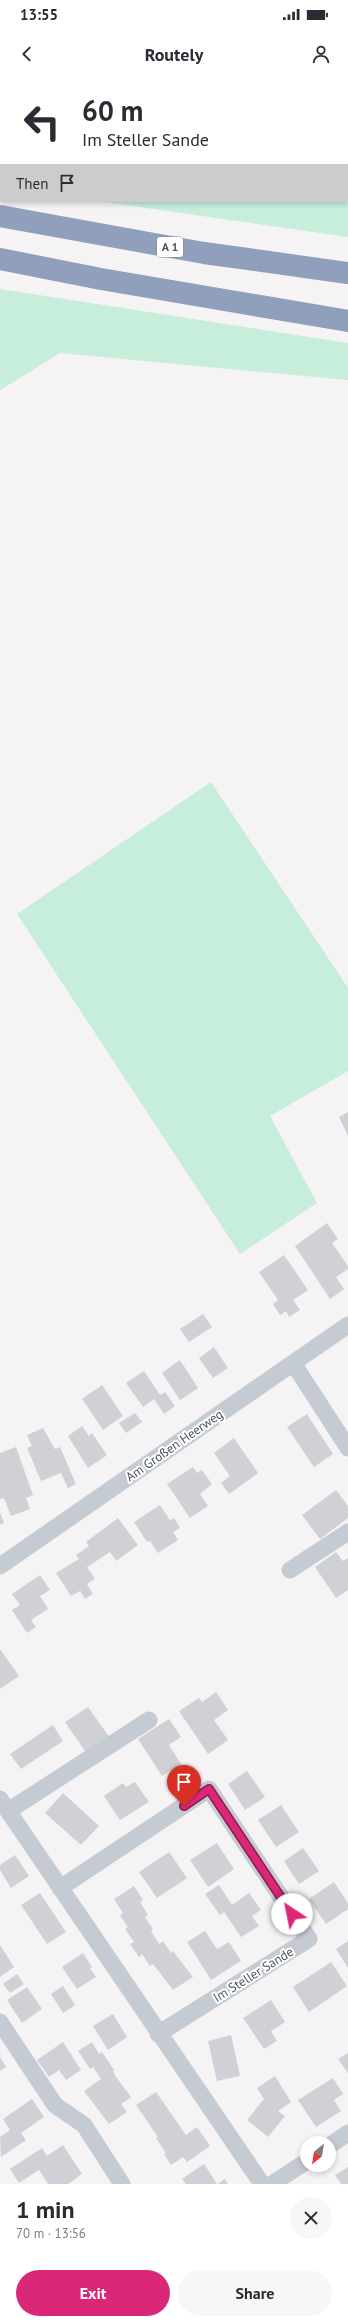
<!DOCTYPE html>
<html lang="en">
<head>
<meta charset="utf-8">
<style>
  body { margin:0; font-family:"PT Sans",sans-serif; background:#f7f7f7; color:#2b2b33; height:100vh; display:flex; flex-direction:column; font-size:15px; white-space:nowrap }
  * { box-sizing:border-box; margin:0 }
  p { font-size:13px; color:#7c7c81 }
  .icon { flex:none; width:22px; height:22px; fill:none; stroke:currentColor; stroke-width:2; stroke-linecap:round; stroke-linejoin:round }
  .map { position:relative; height:2104px; overflow:hidden }
  .panel { display:flex; flex-direction:column; background:#fff; flex:1 }
  .panel>* { flex:none }
  .top-card { position:absolute; left:0px; top:0px; width:348px; height:122px; box-shadow:0 2px 6px #0003; background:#fff; color:#2b2b33; overflow:hidden }
  .needle { width:26px; rotate:210deg }
  .controls { position:absolute; left:300px; top:2056px; display:grid; gap:8px }
  .controls a { display:grid; place-items:center; width:36px; height:36px; border-radius:50%; background:#fff; box-shadow:0 2px 6px #0003; font-size:20px }
  .pin { position:absolute; display:grid; place-items:center; width:34px; height:34px; color:#fff; margin:-41px -17px; border-radius:50% 50% 50% 0; rotate:-45deg; box-shadow:0 0 4px #0007 }
  .pin .icon { rotate:45deg }
  .me { position:absolute; width:44px; margin:-22px; rotate:326deg; stroke-linejoin:round; filter:drop-shadow(0 0 3px #0008) }
  .turn { display:flex; align-items:center; gap:14px; height:84px; padding:0 16px; font-size:18px }
  .turn .icon { width:52px; height:52px; stroke-width:2.5 }
  .turn b { display:block; font-size:28px; line-height:34px }
  .then { display:flex; align-items:center; height:38px; padding:0 16px; background:#0003; gap:8px; font-size:15px }
  .round { display:grid; place-items:center; flex:none; width:42px; height:42px; border-radius:21px; background:#f7f7f7 }
  .head { display:flex; align-items:center; justify-content:space-between; height:68px; padding:0 16px }
  h1 { font-size:24px; font-weight:800; line-height:30px }
  .primary-button { display:flex; gap:8px; margin-top:auto; padding:8px 16px }
  .primary-button a { flex:1; height:46px; border-radius:24px; background:#db2777; color:#fff; font-size:16px; font-weight:800; line-height:46px; text-align:center }
  .primary-button a+a { background:#f7f7f7; color:#2b2b33 }
  .status { display:flex; justify-content:space-between; align-items:center; height:28px; padding:0 20px; background:#fff; direction:ltr }
  .status svg { height:11px; fill:currentColor }
  header { display:flex; justify-content:space-between; align-items:center; height:52px; padding:0 16px; background:#fff; font-size:18px; font-weight:800 }
  .map>svg:first-child { display:block }
</style>
</head>
<body>
<div class="status"><b>13:55</b><svg viewBox="0 0 49 12"><path d="M0 12V9h3v3zM5 12V6h3v6zM10 12V3h3v9zM15 12V0h3v12zM26 1h20v11H26zM47 4h2v5h-2z"/></svg></div>
<header><svg class="icon" aria-label="back" viewBox="0 0 24 24"><path d="M15 5l-7 7 7 7"/></svg>Routely<svg class="icon" aria-label="person" viewBox="0 0 24 24"><circle cx="12" cy="8" r="4"/><path d="M4 21q1-7 8-7t8 7"/></svg></header>
<div class="map">
<svg width="348" height="2104" viewBox="0 0 348 2104">
  <rect width="100%" height="100%" fill="#f5f3f3"/>
  <path fill="#c7eddb" d="M10,0H348V157L98,121H347V1Z
    M0,209L348,263V300L60,273L0,310Z
    M211,702L348,908V991L270,1036L317,1123L240,1174L17,834Z"/>
  <path fill="#d0d1d6" d="M348,1032V1056L339,1037Z
    M327,1143L338,1159L332,1163L348,1186V1189L336,1197L344,1209L330,1219L295,1166Z
    M284,1175L308,1210L293,1220L300,1230L289,1237L286,1231L280,1235L273,1224L278,1220L259,1192Z
    M203,1234L212,1247L189,1262L180,1249Z
    M214,1267L228,1288L213,1298L199,1278Z
    M180,1280L198,1308L180,1320L162,1293Z
    M144,1291L160,1315L165,1312L175,1326L164,1334L154,1319L143,1327L126,1303Z
    M102,1305L123,1336L103,1350L82,1319Z
    M135,1333L142,1342L126,1353L119,1343Z
    M307,1334L333,1374L314,1387L287,1347Z
    M82,1346L89,1356L92,1353L107,1375L88,1388L68,1356Z
    M43,1348L55,1369L60,1367L76,1404L68,1408L61,1393L41,1401L27,1368L32,1366L27,1355Z
    M234,1358L258,1393L229,1414L221,1403L230,1396L214,1373Z
    M16,1367L33,1415L26,1418L30,1429L11,1436L4,1418L0,1419V1373Z
    M193,1387L197,1393L202,1390L212,1404L200,1414L208,1426L190,1438L167,1404Z
    M336,1410L348,1426V1438L320,1459L302,1435Z
    M160,1425L170,1440L174,1438L180,1448L173,1452L178,1460L158,1473L150,1461L147,1462L134,1442Z
    M0,1432L4,1443L0,1445Z
    M118,1438L138,1465L116,1481L110,1472L87,1487L95,1499L87,1504L93,1514L85,1519L80,1511L71,1516L56,1493L79,1479L76,1475L89,1466L86,1462Z
    M336,1472L343,1481L348,1478V1510L336,1518L315,1487Z
    M40,1495L50,1510L40,1516L48,1529L31,1540L36,1547L27,1553L12,1530L20,1525L12,1514Z
    M0,1569L19,1596L0,1609Z
    M216,1612L228,1630L214,1640L228,1660L208,1674L179,1631L199,1618L202,1622Z
    M88,1627L110,1658L87,1674L65,1642Z
    M169,1639L181,1657L169,1665L181,1684L162,1696L138,1659Z
    M53,1645L63,1661L21,1689L10,1674Z
    M247,1691L265,1717L245,1730L228,1704Z
    M135,1702L149,1722L120,1740L104,1716L123,1703L126,1707Z
    M63,1713L99,1746L81,1765L45,1733Z
    M281,1725L299,1752L276,1767L258,1740Z
    M217,1763L234,1789L208,1807L190,1780Z
    M303,1768L319,1791L299,1804L284,1781Z
    M169,1772L187,1798L157,1818L139,1792Z
    M15,1775L29,1796L11,1808L0,1790V1785Z
    M334,1802L348,1823V1829L326,1844L309,1819Z
    M219,1805L232,1825L249,1813L261,1830L252,1836L259,1846L241,1857L224,1832L220,1835L205,1814Z
    M134,1806L143,1820L140,1822L148,1835L145,1837L153,1849L151,1851L159,1864L163,1861L171,1873L173,1871L193,1897L173,1910L153,1884L150,1886L142,1874L139,1877L130,1864L134,1862L125,1849L128,1847L120,1835L123,1833L114,1819Z
    M40,1813L66,1852L47,1864L21,1825Z
    M205,1851L217,1869L229,1862L241,1881L211,1900L187,1862Z
    M348,1861V1888L336,1869Z
    M0,1865L14,1887L0,1897Z
    M83,1873L92,1887L90,1888L96,1897L77,1909L62,1887Z
    M331,1882L347,1906L309,1932L293,1907Z
    M17,1894L24,1904L10,1913L3,1904Z
    M63,1906L75,1925L63,1933L51,1914Z
    M27,1907L42,1929L22,1943L7,1920Z
    M271,1920L285,1942L271,1951L277,1961L264,1969L243,1938Z
    M113,1934L127,1957L108,1970L93,1946Z
    M231,1955L240,1996L217,2001L208,1961Z
    M63,1962L81,1990L66,2000L59,1990L49,1997L37,1980Z
    M92,1962L99,1974L102,1972L114,1990L113,1991L116,1997L131,2017L121,2024L127,2032L109,2044L84,2011L101,1999L93,1987L90,1989L78,1971Z
    M348,1973V1993L338,1979Z
    M0,1977L6,1987L0,1991Z
    M275,1996L291,2022L278,2031L285,2036L268,2057L247,2040L264,2019L257,2008Z
    M333,1998L343,2014L334,2020L341,2031L316,2047L298,2020Z
    M156,2012L186,2055L197,2047L210,2066L187,2082L183,2077L171,2085L164,2074L166,2073L156,2058L158,2057L136,2025Z
    M32,2019L44,2037L21,2053L26,2060L1,2077L0,2057L10,2050L3,2039Z
    M63,2065L82,2094L68,2104H48L39,2090L19,2103L10,2089L42,2068L47,2076Z
    M204,2084L217,2104H186L182,2099Z
    M348,2087V2104H341L335,2095Z
    M225,2099L228,2104H218Z"/>
  <g fill="none" stroke-linecap="round" stroke-linejoin="round">
    <path stroke="#c5cbd2" stroke-width="17" d="M293,1283L348,1368
      M0,1486L348,1245
      M290,1490L348,1452
      M0,1719L262,2104
      M8,1731L149,1640
      M60,1808L209,1709L309,1859L158,1954
      M0,1942L55,2025L84,2045L122,2104
      M329,2066L348,2053
      M272,2104L307,2081"/>
    <path stroke="#909fbc" stroke-width="22" d="M0,136L204,173L348,193
      M0,179L101,199L348,241"/>
  </g>
  <g fill="none" stroke-linecap="round" stroke-linejoin="round">
    <g stroke="#8e194d" stroke-width="10">
      <path id="route" d="M184,1726L209,1709L292,1834"/>
    </g>
    <use href="#route" stroke="#db2777" stroke-width="7"/>
  </g>
  <g text-anchor="middle" stroke-width="4" stroke-linejoin="round" paint-order="stroke">
    <rect fill="#fff" stroke="#82878f" stroke-width="1" x="157" y="157" width="26" height="20" rx="3"/>
    <g font-size="12" font-weight="bold" fill="#4c535f">
      <text x="170" y="171">A 1</text>
    </g>
    <g font-size="13" fill="#4c535f" stroke="#fff">
      <text transform="translate(174 1365) rotate(-35)" y="5">Am Großen Heerweg</text>
      <text transform="translate(253 1894) rotate(-32)" y="5">Im Steller Sande</text>
    </g>
  </g>
</svg>
<div class="controls">
<a><svg class="needle" viewBox="-14 -14 28 28"><path d="M0-13l5 13h-10z" fill="#e53935"/><path d="M0 13l5-13h-10z" fill="#7c7c81"/></svg></a>
</div>
<div class="pin" style="left:184px;top:1726px;background:#d93025"><svg class="icon" aria-label="arrive" viewBox="0 0 24 24"><path d="M6 21V4h12l-3 4 3 4H6"/></svg></div>
<svg class="me" style="left:292px;top:1834px" viewBox="-20 -20 40 40"><circle r="19" fill="#fff"/><path d="M0-13L10 11 0 6-10 11z" fill="#db2777"/></svg>
<div class="top-card">
<div class="turn"><svg class="icon" aria-label="left" viewBox="0 0 24 24"><path d="M17 20v-9H6M10 6l-5 5 5 5"/></svg><div><b>60 m</b>Im Steller Sande</div></div>
<div class="then">Then<svg class="icon" aria-label="arrive" viewBox="0 0 24 24"><path d="M6 21V4h12l-3 4 3 4H6"/></svg></div>
</div>
</div>
<section class="panel">
<div class="head"><div><h1>1 min</h1><p>70 m · 13:56</p></div><a class="round"><svg class="icon" aria-label="close" viewBox="0 0 24 24"><path d="M6 6l12 12M18 6L6 18"/></svg></a></div>
<div class="primary-button"><a>Exit</a><a>Share</a></div>
</section>
</body>
</html>
